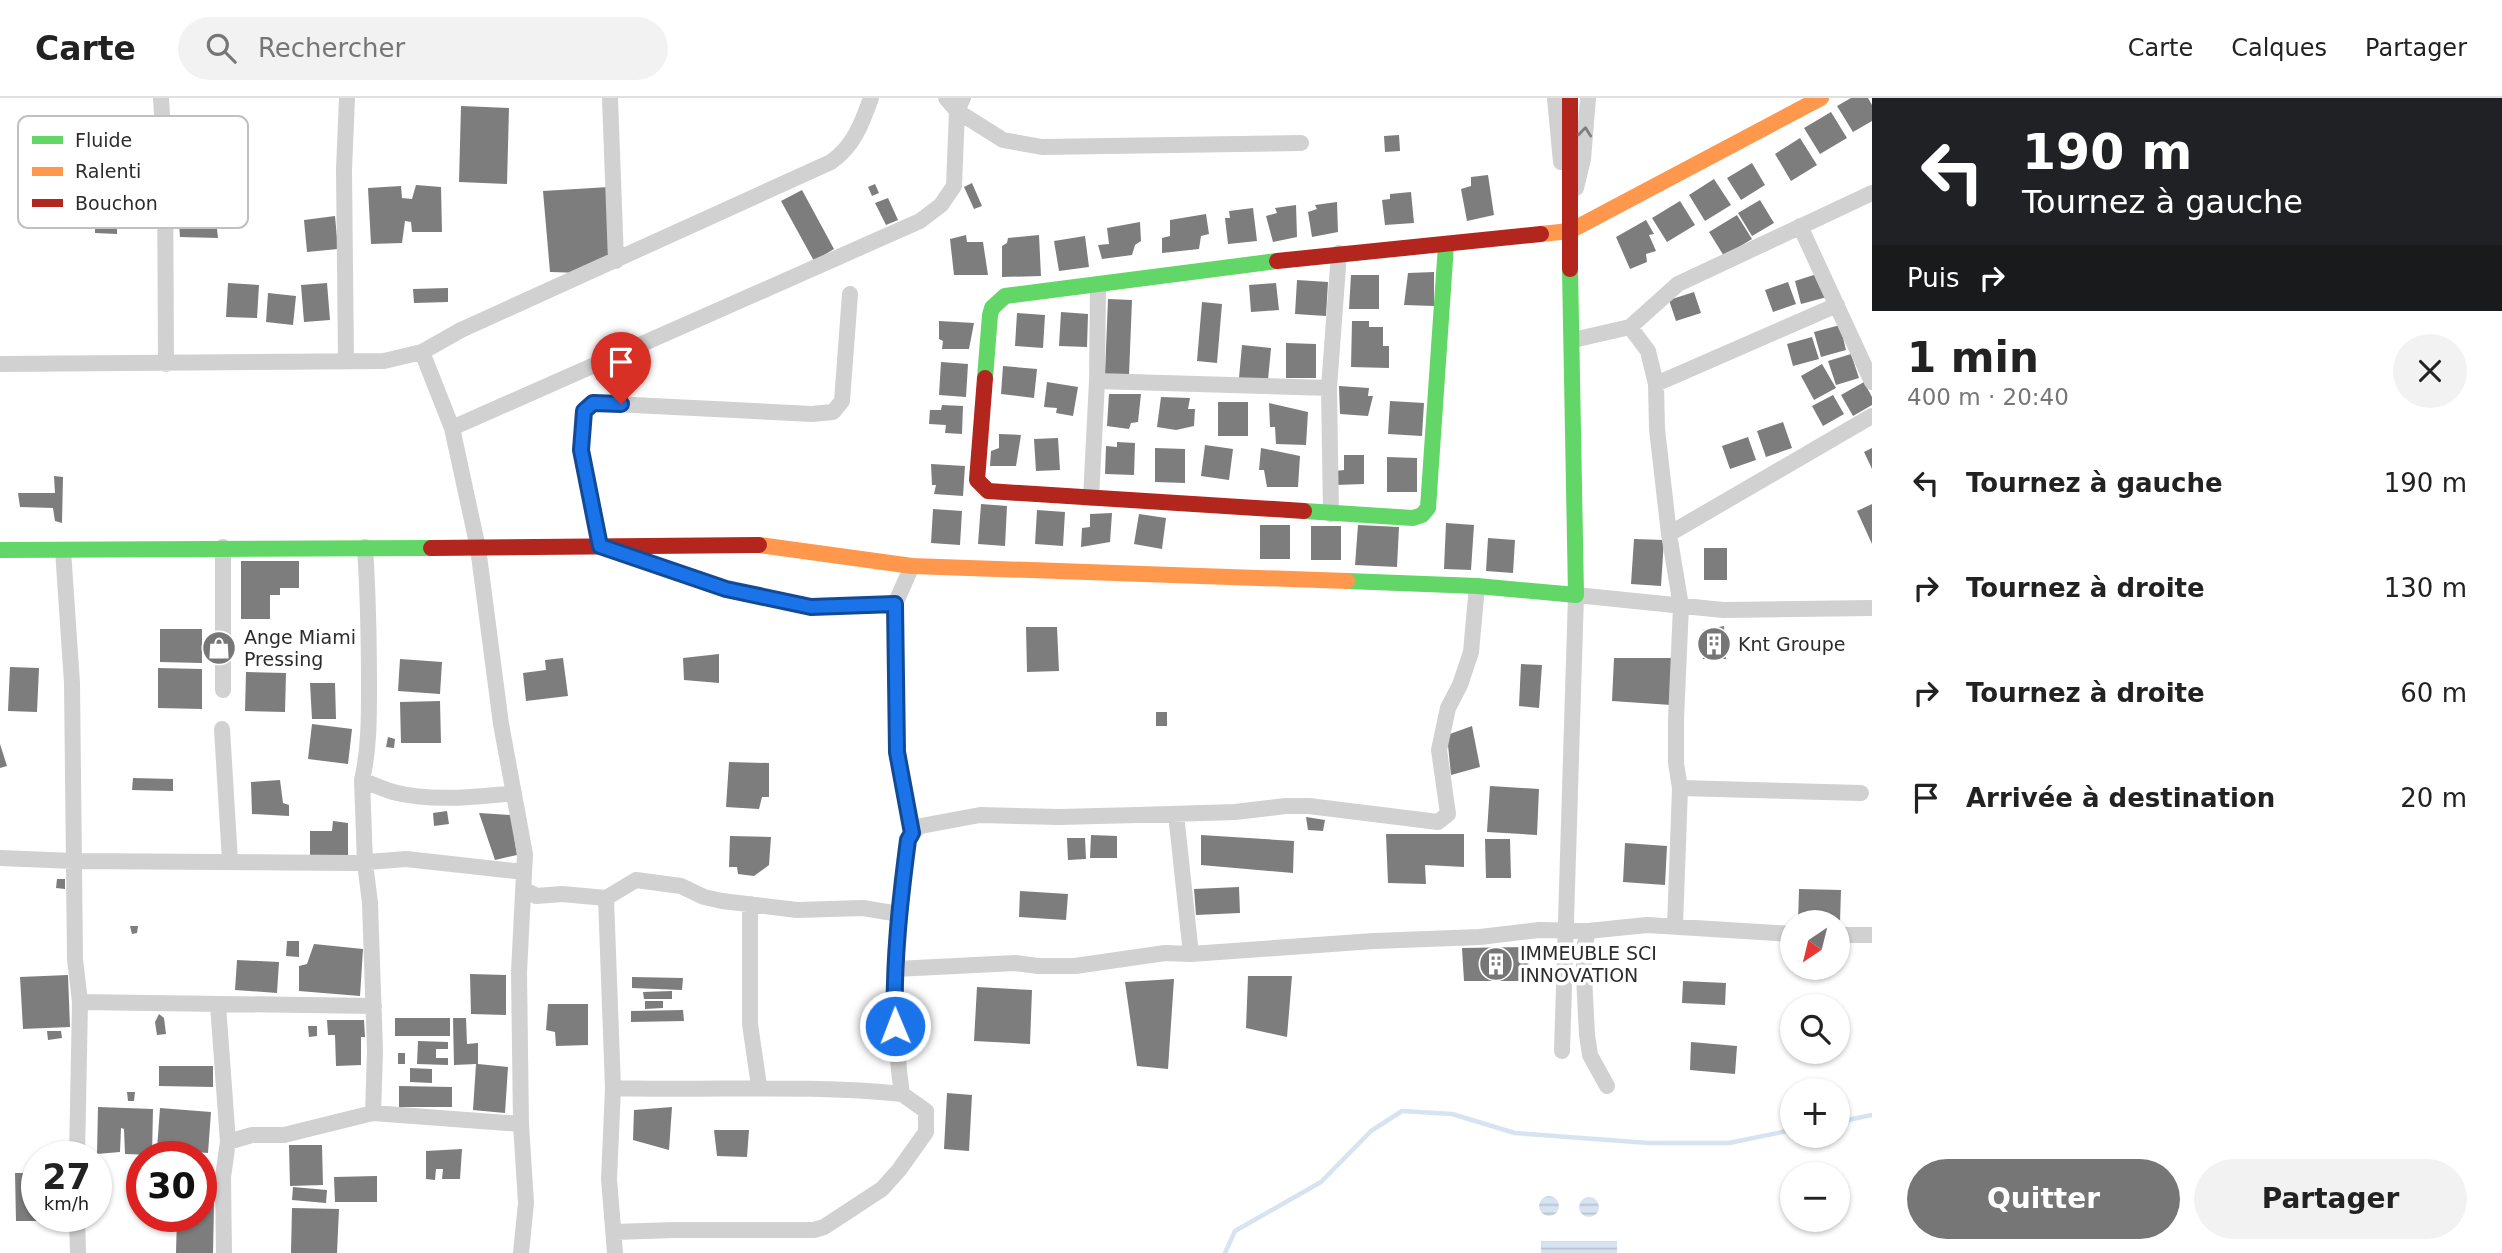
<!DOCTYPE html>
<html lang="fr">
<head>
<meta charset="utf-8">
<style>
  body { margin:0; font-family:"DejaVu Sans",sans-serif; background:#f2f2f2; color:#222; height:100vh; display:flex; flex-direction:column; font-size:26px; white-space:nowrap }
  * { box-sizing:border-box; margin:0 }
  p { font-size:23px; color:#767676 }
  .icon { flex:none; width:38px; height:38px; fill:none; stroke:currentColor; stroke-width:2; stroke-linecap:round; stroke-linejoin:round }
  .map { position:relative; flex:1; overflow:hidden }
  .side { display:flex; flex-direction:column; background:#fff; width:630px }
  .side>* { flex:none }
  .hud { background:#202124; color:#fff; overflow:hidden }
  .needle { width:46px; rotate:215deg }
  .fabs { position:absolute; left:1780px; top:812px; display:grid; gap:14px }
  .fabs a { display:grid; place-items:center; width:70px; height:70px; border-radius:50%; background:#fff; box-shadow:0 2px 5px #0004; font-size:35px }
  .speed { position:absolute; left:21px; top:1043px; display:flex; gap:14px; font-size:35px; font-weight:700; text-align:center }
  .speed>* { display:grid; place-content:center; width:91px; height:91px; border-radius:50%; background:#fff; box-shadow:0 2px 5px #0004; line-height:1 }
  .speed small { font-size:18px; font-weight:400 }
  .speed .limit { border:10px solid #d22; background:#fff; color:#111 }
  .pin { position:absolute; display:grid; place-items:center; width:60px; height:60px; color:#fff; margin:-72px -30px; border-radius:50% 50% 50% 0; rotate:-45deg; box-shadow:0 0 7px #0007 }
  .pin .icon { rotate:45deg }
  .me { position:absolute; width:77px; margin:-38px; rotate:359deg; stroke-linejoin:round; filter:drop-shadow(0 0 5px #0008) }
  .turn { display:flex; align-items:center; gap:24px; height:147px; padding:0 35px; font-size:32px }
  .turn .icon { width:91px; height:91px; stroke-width:2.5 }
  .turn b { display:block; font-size:49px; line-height:60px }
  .then { display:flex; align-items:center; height:66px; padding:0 35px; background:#0003; gap:14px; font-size:26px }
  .round { display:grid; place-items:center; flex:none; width:74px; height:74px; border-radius:37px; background:#f2f2f2 }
  .summary { display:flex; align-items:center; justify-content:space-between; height:119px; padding:0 35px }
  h1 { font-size:42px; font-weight:700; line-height:52px }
  .cta { display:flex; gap:14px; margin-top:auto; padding:14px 35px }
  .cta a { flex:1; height:80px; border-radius:42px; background:#767676; color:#fff; font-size:28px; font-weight:700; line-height:80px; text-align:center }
  .cta a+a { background:#f2f2f2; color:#222 }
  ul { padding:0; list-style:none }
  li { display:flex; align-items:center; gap:21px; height:105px; padding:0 35px }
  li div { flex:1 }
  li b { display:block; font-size:26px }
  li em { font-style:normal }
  header { display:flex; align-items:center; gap:42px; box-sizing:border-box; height:98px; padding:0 35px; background:#fff; border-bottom:2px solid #e0e0e0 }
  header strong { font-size:33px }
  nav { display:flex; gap:38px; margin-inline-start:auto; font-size:24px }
  .search { width:490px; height:63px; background:#f2f2f2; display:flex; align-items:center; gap:18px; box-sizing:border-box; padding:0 24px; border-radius:38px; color:#767676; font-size:26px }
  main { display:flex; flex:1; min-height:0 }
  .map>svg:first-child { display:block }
</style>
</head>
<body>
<header>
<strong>Carte</strong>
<div class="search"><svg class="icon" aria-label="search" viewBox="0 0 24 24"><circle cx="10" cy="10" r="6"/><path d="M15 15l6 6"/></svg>Rechercher</div>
<nav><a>Carte</a><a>Calques</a><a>Partager</a></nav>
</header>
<main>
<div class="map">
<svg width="1872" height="1155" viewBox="0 0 1872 1155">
  <defs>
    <pattern id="water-rules" width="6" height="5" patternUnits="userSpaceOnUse" patternTransform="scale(1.75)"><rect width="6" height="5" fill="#d6e3f0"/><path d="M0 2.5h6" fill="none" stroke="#b8c3ce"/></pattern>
  </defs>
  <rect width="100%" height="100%" fill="#fff"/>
  <path fill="url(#water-rules)" d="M1539 1108a10 10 0 1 1 20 0a10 10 0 1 1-20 0Z
    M1579 1109a10 10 0 1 1 20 0a10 10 0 1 1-20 0Z
    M1541,1143H1617V1155H1541Z"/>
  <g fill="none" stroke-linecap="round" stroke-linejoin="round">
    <path stroke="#d6e3f0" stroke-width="4.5" d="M1838,1024L1872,1017
      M1225,1155L1235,1133L1321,1084L1371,1033L1402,1013L1452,1016L1515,1035L1649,1045H1729L1792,1032"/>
  </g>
  <path fill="#7d7d7d" d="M1851,0H1868L1872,7V23L1853,34L1837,8Z
    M461,8L509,10L507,86L459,84Z
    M1831,14L1847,40L1820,56L1804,30Z
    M1399,37L1400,53L1385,54L1384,38Z
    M1800,40L1817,67L1791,83L1775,56Z
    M1752,65L1765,87L1741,102L1727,80Z
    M1488,77L1494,117L1467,123L1461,91L1471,88V79Z
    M1714,81L1731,107L1705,123L1689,97Z
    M972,85L982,108L974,111L964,89Z
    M875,86L879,95L872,98L868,89Z
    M416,87L441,89L442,134H412L411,124L405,123L402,145L371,146L368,90L401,88L402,100L412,101Z
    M609,89L612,159L582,175L550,174L543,93Z
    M802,92L834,151L814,163L781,103Z
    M1411,94L1414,125L1385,127L1382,102L1390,101V96Z
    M888,100L898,122L886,127L875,105Z
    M1760,102L1774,125L1752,138L1738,115Z
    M1680,103L1695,127L1667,144L1652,120Z
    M1337,104L1338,134L1312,139L1308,114L1317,111L1315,107Z
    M1296,107L1297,139L1273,144L1266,118L1277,115L1275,110Z
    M1253,110L1257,143L1228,146L1225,120H1230L1229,113Z
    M178,113H215L218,140L180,139Z
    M1206,116L1209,136L1201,138L1199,151L1162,155V140L1170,138V122Z
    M1737,117L1752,141L1724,158L1709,134Z
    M335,118L338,151L307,154L304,122Z
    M1646,122L1654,136L1649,137L1656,153L1646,156L1647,164L1630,171L1616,139Z
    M1140,124L1141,143L1135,147L1132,157L1102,161L1098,147L1109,146L1107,130Z
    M95,127L117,128V136L95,135Z
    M966,137L967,144H983L988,177H954L950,141Z
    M1039,137L1041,178L1002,179V148L1007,145L1008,140Z
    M1085,138L1089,169L1059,173L1054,143Z
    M1434,174V208L1404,207L1408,175Z
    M1820,175L1827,199L1801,206L1795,183Z
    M1351,177H1379V211H1349Z
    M1297,182L1328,184L1326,218L1295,216Z
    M1788,184L1796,206L1773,214L1765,192Z
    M228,185L259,187L257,220L226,219Z
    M327,185L330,222L304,224L301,187Z
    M1276,185L1279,212L1251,214L1249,187Z
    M448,190V204L414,205L413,191Z
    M1694,194L1701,215L1676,223L1669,202Z
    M268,195L296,198L293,227L266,224Z
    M1108,201L1132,202L1129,277L1105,276Z
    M1202,204L1222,206L1217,265L1197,263Z
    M1061,214L1088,216L1087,249L1059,248Z
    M1017,215L1045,217L1043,250L1015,248Z
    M939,223L974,225L969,251H942L943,243L939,241Z
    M1352,223H1369V229H1383V248H1389V270L1351,269Z
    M1840,227L1846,252L1821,259L1814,234Z
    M1812,239L1819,261L1793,268L1787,246Z
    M1286,245L1316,246V280H1286Z
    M1242,247L1271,250L1268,282L1239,280Z
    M1851,256L1859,280L1836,287L1828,263Z
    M941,264L968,266L966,299L939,297Z
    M1822,266L1836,290L1814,302L1801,278Z
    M1003,268L1037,271L1034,300L1001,296Z
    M1047,284L1078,289L1073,318L1056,315L1057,310L1044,309Z
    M1864,284L1872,299V307L1853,318L1841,297Z
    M1339,288L1369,290L1368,298H1373L1368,318L1340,316Z
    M1109,296H1141L1138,324L1131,325L1129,331L1107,328Z
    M1833,297L1844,316L1823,328L1812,308Z
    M1161,299L1190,300L1188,311H1195L1194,328L1176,332L1157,329Z
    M1390,303L1424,305L1422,338L1388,336Z
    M1218,304H1248V338H1218Z
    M1269,305L1308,314L1306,347L1276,346L1275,329H1270Z
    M942,307L963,308L962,336L945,335L946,327L929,326L930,312H941Z
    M1783,324L1792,350L1766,359L1757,333Z
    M999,336L1021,337L1016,368H990L991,353L999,350Z
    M1748,339L1756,362L1730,371L1722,348Z
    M1058,340L1060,372L1036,373L1034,341Z
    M1117,344L1135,345L1134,377L1105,376L1106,348L1117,349Z
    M1205,347L1233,351L1229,382L1201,378Z
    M1155,350L1185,351V385L1155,384Z
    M1261,350L1300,358L1298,389H1267L1264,372H1259Z
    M1872,350V371L1864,354Z
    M1344,357H1364V386L1335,387V373L1344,372Z
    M1387,359L1417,360V394H1387Z
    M931,366L965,368L963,398L934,396L936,387H932Z
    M54,378L63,379L62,425L55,423L53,410L20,409L18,395H55Z
    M981,406L1007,408L1005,448L978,446Z
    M1872,406V446L1857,413Z
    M933,411L962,413L960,447L931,445Z
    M1037,412L1065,414L1063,448L1035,446Z
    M1112,415L1110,444L1081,449L1082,430L1090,429V416Z
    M1139,416L1166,420L1162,451L1134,446Z
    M1446,425L1474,427L1471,472L1444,471Z
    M1260,427H1290V461H1260Z
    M1358,427L1399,429L1397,469L1355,467Z
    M1311,428H1341V462H1311Z
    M1488,440L1515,442L1513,475L1486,473Z
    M1634,441L1664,442L1661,488L1631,486Z
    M1704,450H1727V482H1704Z
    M241,463H299V490H280V497H270V521H241Z
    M1724,528L1726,561H1703V532Z
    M1026,529H1057L1059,573L1027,574Z
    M160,531H202V565L160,564Z
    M719,556V585L684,582L683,560Z
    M563,560L568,598L526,603L523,575L546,572L545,562Z
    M1614,560H1671V607L1612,603Z
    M400,561L442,564L440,596L398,593Z
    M1521,566L1542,567L1539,610L1519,608Z
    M10,569L39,570L37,614L8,613Z
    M158,570L202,571V611L158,610Z
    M246,574L286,575L285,614L245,613Z
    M310,585H335L336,621H312Z
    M440,603L441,645H401L400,604Z
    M1156,614H1167V628H1156Z
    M312,626L352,631L348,666L308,661Z
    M1472,628L1480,669L1451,677L1447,637Z
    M388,639L395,641L394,650L386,649Z
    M0,646L7,668L0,670Z
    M729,664L769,665V699H762L759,711L726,709Z
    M133,680L173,681V693L132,692Z
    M280,682L283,705L289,707V718L252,716L251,684Z
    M1490,688L1539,691L1537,737L1487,734Z
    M447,713L449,726L434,728L433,715Z
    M479,715L511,717L517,757L495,762Z
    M1306,719L1325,722L1323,733L1308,732Z
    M333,723L348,725V759L310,758V733H332Z
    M1386,736H1464V769L1425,767L1426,786L1388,785Z
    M1091,737L1117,738V760H1090Z
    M1201,737L1294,743L1293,775L1201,767Z
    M730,738L771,739L769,767L754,778L738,776L737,769H729Z
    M1067,740H1085L1086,761L1068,762Z
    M1485,741H1510L1511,780H1486Z
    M1625,745L1667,748L1665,787L1623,784Z
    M57,781H65V791L56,790Z
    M1239,789L1240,815L1196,817L1194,791Z
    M1799,791L1841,792L1840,824H1798Z
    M1020,793L1068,796L1066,822L1019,819Z
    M130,828H138L137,835L132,836Z
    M287,843H299V859L286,858Z
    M314,846L363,851L360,898L299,893V868L307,866Z
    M1528,849L1529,883H1464L1462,850Z
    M237,862L279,864L277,895L235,892Z
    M470,876L506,877V917L471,916Z
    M68,877L70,929L23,931L20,879Z
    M1248,878H1292L1287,939L1246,930Z
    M632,879L683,880L682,892L632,890Z
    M1174,881L1168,971L1137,968L1125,884Z
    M1683,883L1726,885L1725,907L1682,905Z
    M977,889L1032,892L1030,946L974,943Z
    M672,893V901H644L643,894Z
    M645,903H663V910L645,911Z
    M548,906H588V947L556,948L555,934L546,932Z
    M683,912L684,923L631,924V913Z
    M159,916L164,920L166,936L157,937L155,924Z
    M395,920H450V938H395Z
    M453,920H466L467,946L478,945V966L508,969L505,1015L473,1012L476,966L454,967Z
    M327,922H364L365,939H361V967L336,968L335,937H328Z
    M308,928H317V938L309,939Z
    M47,933H61L62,940L48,942Z
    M418,943L448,944V951H436V960H448V967L417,966Z
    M1691,944L1737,948L1735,976L1690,972Z
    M398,955H405V966H398Z
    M159,968H213V989L159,988Z
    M410,970L432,971V985L410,984Z
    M399,988L452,989V1009H399Z
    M127,994H135L134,1003H128Z
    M947,995L972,997L969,1053L944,1051Z
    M98,1009L153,1011L152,1057L125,1056L124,1031L121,1030L120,1054L97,1056Z
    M672,1009L669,1052L633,1042L634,1012Z
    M160,1010L211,1014L208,1055L157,1051Z
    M714,1032H749L747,1059L717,1058Z
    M289,1047H322L323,1087L290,1088Z
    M462,1051L460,1081H442L443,1071H436L435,1082L426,1081V1053Z
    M15,1075H37V1118H47V1123H16Z
    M377,1078V1104H335L334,1079Z
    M293,1089L327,1092L326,1105L292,1102Z
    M201,1106H214L213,1155H176L177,1118H201Z
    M292,1110L339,1111L337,1155H291Z"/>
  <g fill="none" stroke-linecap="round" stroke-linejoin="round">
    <path stroke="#d1d1d1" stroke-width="16" d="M161,0L165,69L166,266
      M610,0L616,163
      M946,0L957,13L963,0
      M1555,0L1561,64
      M1576,90L1583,61L1588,0
      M1800,128L1872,284
      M850,196L842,303L833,314L812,316L593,305L584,313L581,352L600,448L726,491L811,509L895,506
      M1573,242L1630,229
      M422,254L452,330L478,450L501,626L525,756L519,874L521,1026L526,1105L521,1155
      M346,263L344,72L347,0
      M0,266L384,263L422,254L461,232L831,64C854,48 862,25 871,0
      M1097,283L1329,290
      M1656,286L1837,207
      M452,330L920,123L941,107L954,88L957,13L1003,42L1042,49L1301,45
      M1091,400L1097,283L1098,186
      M1331,416L1329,290L1339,155
      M1669,436L1872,318
      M223,449V592
      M365,449C368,496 369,543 369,590C369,621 369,652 362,682C372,686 383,691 393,694C431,704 476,699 514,695
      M63,452L72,585L75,861L80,904L77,1059
      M912,468L895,506V547L897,655L912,735
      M222,631L230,763
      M362,682L365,765L370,805L375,953L373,1015
      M1680,690L1861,695
      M1176,716L1191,856
      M0,760L74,763L355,765L406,761L524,774
      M524,791L536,798L562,796L606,800L613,990L609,1081L615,1155
      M606,800L636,782L681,788L704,799L722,803L797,812L863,810L899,816
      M750,806V926L759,988
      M1675,828L1680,690L1676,665V621L1681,508L1669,436L1657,331L1656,286L1648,253L1630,229L1678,186L1872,95
      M1588,833L1647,827L1792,836
      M1838,837H1872
      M896,871L1015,865L1038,868H1075L1165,855L1191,856L1374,843L1480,839L1539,832L1588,833L1584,850V878L1587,937L1590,957L1607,988
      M80,904L374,908
      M218,907L228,1044L223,1079L224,1155
      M1562,953L1576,497L1723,512L1872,510
      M613,990C711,993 805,986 902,996
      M228,1044L252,1037H284L373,1015L521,1026
      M77,1118L78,1155
      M614,1134L674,1132H814L824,1129L882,1091L899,1072L926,1034V1013L902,996C889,910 898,827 908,742L912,735L921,728L980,717L1059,719L1138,717L1235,714L1286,708H1309L1438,724L1448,716L1439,652L1448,610L1460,587L1471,554L1477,488"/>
    <path stroke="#63d668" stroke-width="16" d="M985,280L990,217L992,210L1005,198L1277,163
      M1304,413L1413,420L1422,417L1428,410L1446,147
      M0,452L431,450
      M1347,483L1477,488L1576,497L1570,171"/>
    <path stroke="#ff974d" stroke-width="16" d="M1541,136L1570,133L1821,0
      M759,447L912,468L1347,483"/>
    <path stroke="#b3261e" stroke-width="16" d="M1570,0V171
      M1277,163L1541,136
      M985,280L977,382L988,393L1304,413
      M431,450L759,447"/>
  </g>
  <defs><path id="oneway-chevron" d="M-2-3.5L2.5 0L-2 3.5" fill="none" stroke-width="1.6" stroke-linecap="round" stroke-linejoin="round" transform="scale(1.75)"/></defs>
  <use stroke="#7e7e7e" href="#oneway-chevron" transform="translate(1585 34) rotate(-84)"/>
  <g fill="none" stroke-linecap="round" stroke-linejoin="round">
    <g stroke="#114b97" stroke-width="18">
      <path id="route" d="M621,306L593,305L584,313L581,352L600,448L726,491L811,509L895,506L897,654L912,735L908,742C900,803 893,865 895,928"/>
    </g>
    <use href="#route" stroke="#1a73e8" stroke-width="12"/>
  </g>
  <defs>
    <g id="building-disc" transform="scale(1.75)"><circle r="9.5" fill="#767676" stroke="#fff"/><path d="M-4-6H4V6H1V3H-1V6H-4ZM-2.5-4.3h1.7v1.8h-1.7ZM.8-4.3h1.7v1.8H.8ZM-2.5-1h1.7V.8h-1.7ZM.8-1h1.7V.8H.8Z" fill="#fff"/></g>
    <g id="shop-disc" transform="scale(1.75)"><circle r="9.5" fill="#767676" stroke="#fff"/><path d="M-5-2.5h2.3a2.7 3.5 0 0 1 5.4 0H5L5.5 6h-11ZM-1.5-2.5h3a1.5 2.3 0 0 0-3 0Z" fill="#fff"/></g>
  </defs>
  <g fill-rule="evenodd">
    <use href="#building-disc" x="1714" y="546"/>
    <use href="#shop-disc" x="219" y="550"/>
    <use href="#building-disc" x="1496" y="866"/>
  </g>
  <g text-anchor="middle" stroke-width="7" stroke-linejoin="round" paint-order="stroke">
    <g font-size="19" fill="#2c2c2c" stroke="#fff" text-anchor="start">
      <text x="244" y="546">Ange Miami<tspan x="244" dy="22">Pressing</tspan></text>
      <text x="1738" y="553">Knt Groupe</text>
      <text x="1520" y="862">IMMEUBLE SCI<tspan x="1520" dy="22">INNOVATION</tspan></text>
    </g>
  </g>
  <rect x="18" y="18" width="230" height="112" rx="10" fill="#fff" stroke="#c0c0c0" stroke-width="2"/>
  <rect x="32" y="38" width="31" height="8" fill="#63d668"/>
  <rect x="32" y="69" width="31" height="9" fill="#ff974d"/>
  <rect x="32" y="101" width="31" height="8" fill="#b3261e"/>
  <g font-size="19" fill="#2c2c2c">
    <text x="75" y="49">Fluide</text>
    <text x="75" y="80">Ralenti</text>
    <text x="75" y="112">Bouchon</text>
  </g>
</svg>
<div class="fabs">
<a><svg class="needle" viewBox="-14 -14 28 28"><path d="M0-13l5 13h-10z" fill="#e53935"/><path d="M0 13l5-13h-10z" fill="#767676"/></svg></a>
<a><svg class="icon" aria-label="search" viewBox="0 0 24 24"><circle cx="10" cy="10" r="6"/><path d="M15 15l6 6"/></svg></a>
<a>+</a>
<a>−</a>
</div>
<div class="speed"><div>27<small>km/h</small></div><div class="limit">30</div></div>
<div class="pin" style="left:621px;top:306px;background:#d93025"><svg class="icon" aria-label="arrive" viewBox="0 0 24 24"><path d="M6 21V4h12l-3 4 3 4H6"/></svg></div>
<svg class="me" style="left:895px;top:928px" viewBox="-20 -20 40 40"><circle r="17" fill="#1a73e8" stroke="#fff" stroke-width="3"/><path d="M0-11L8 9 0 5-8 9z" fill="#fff"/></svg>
</div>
<section class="side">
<div class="hud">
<div class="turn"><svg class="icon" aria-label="left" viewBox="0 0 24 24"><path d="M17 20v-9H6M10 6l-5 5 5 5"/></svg><div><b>190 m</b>Tournez à gauche</div></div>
<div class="then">Puis<svg class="icon" aria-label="right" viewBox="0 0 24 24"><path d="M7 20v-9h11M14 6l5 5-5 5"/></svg></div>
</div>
<div class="summary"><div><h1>1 min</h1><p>400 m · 20:40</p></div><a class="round"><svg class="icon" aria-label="close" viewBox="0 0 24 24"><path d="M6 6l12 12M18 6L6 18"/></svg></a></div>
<ul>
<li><svg class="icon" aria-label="left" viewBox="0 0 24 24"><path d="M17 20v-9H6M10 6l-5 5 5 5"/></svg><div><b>Tournez à gauche</b></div><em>190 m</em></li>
<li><svg class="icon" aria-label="right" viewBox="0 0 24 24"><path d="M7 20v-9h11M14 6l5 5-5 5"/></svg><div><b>Tournez à droite</b></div><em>130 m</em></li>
<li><svg class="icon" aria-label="right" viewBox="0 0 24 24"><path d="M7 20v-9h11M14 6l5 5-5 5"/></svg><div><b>Tournez à droite</b></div><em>60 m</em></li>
<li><svg class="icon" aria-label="arrive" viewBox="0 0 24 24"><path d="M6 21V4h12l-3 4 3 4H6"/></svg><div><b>Arrivée à destination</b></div><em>20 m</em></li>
</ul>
<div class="cta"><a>Quitter</a><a>Partager</a></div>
</section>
</main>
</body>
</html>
